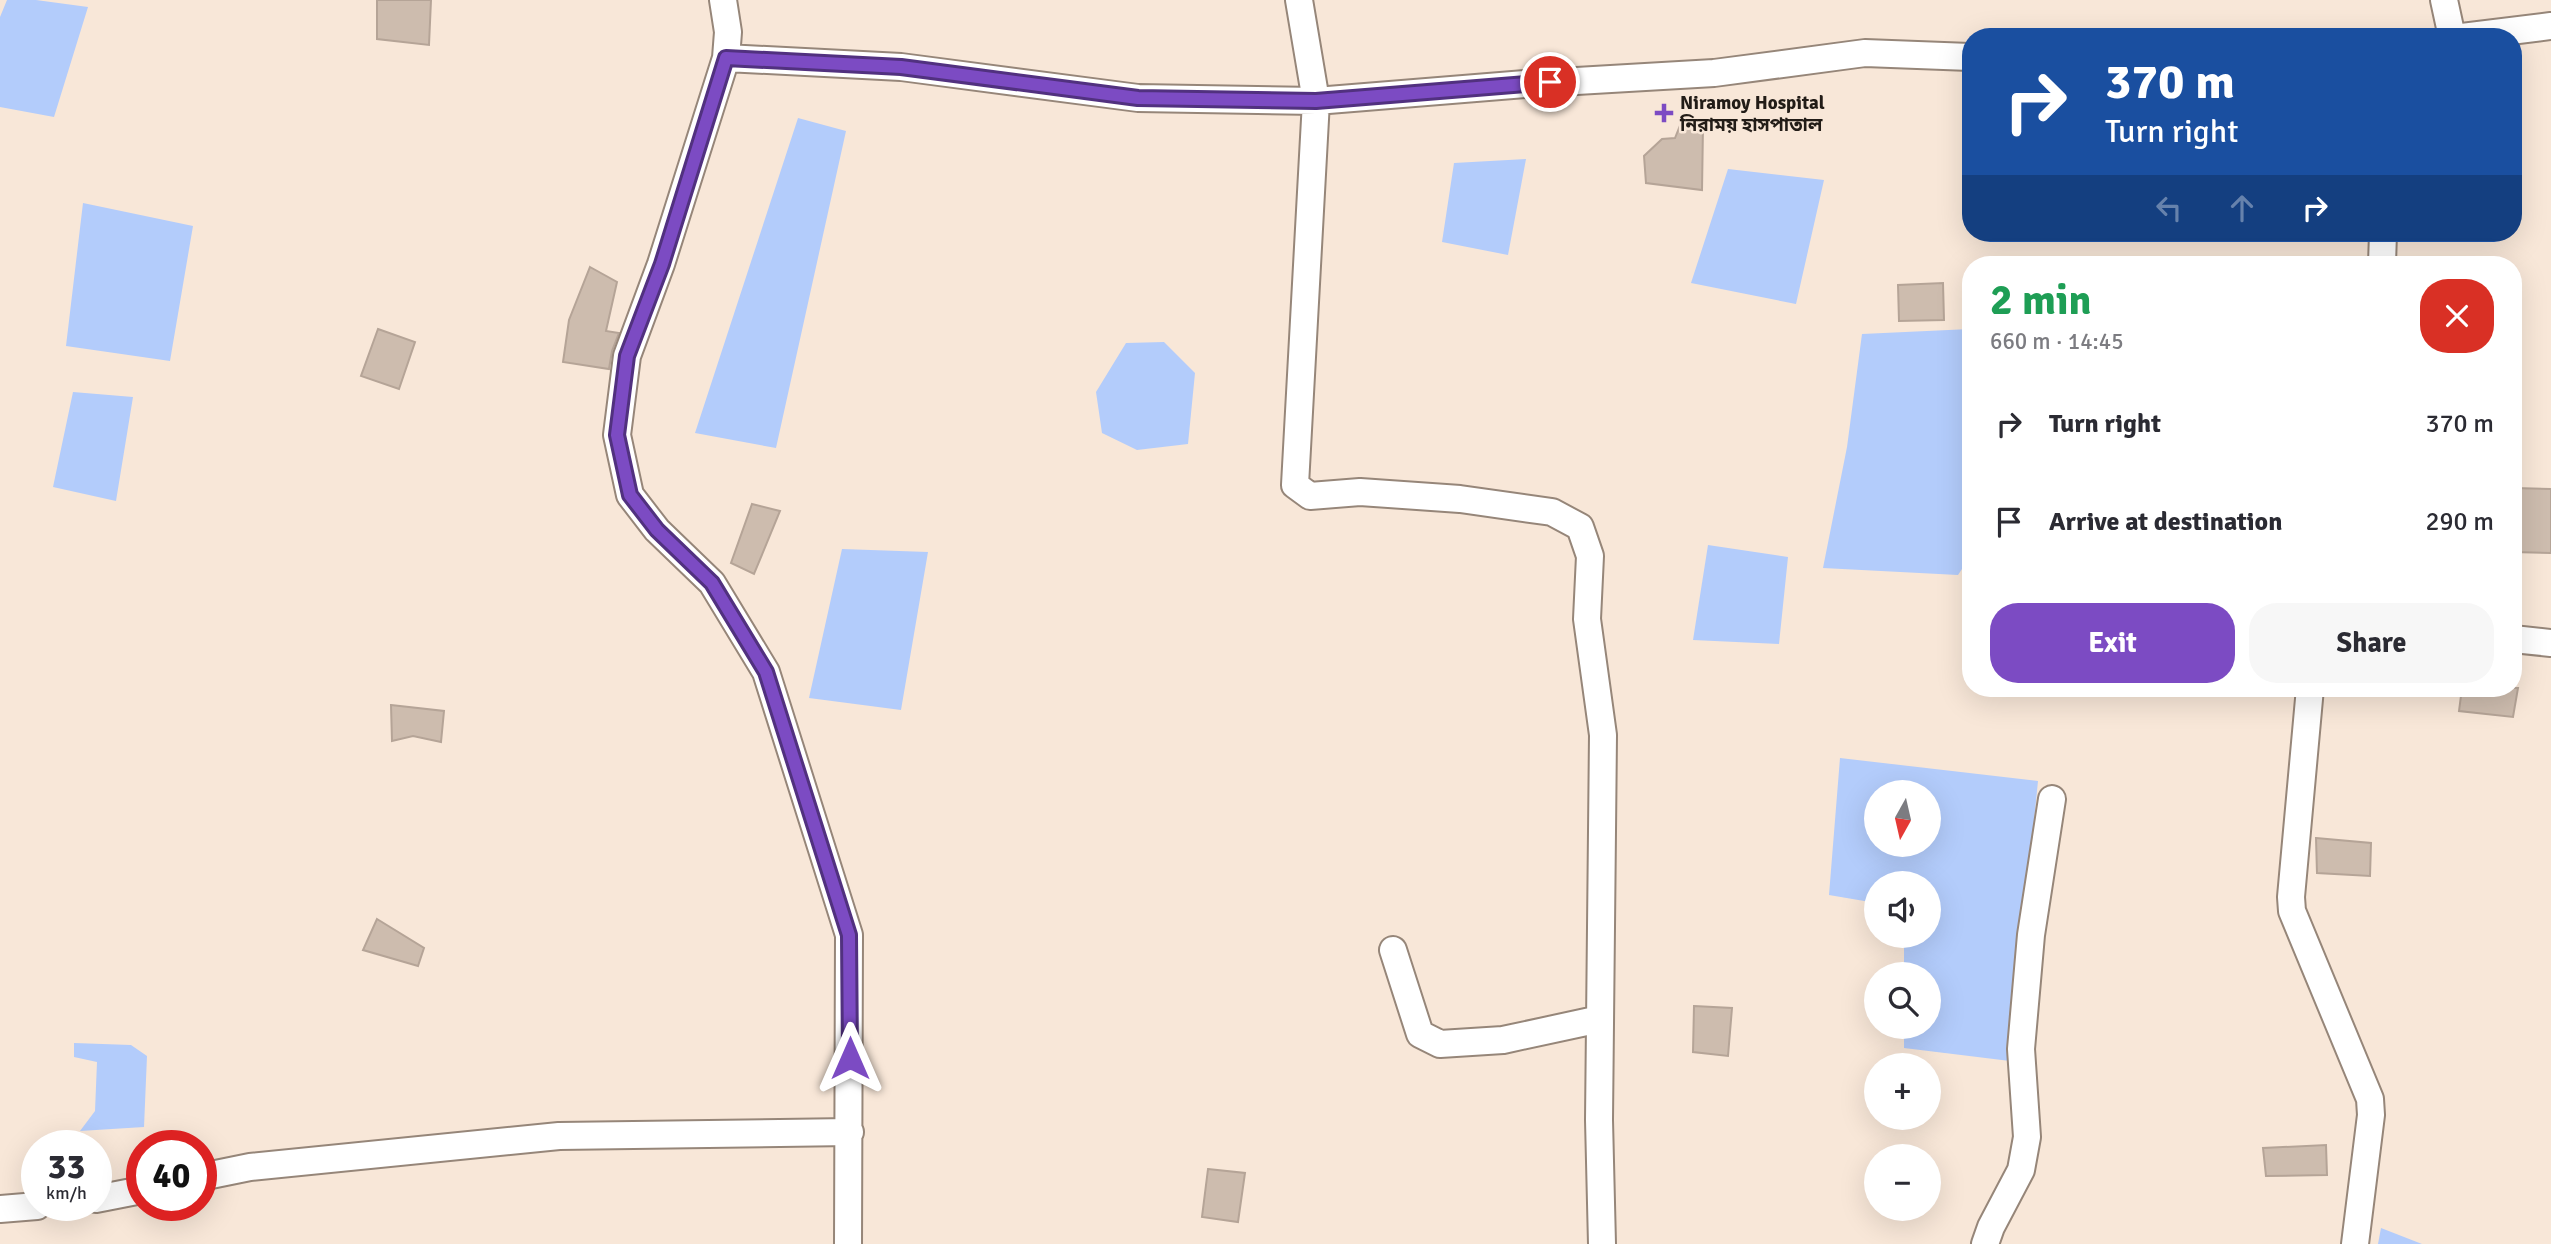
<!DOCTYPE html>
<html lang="en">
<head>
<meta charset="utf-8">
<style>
  body { margin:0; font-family:Signika,"Noto Sans Bengali",sans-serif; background:#f7f7f7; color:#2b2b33; height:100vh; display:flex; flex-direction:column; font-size:26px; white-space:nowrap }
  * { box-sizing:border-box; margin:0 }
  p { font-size:23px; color:#7c7c81 }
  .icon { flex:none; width:38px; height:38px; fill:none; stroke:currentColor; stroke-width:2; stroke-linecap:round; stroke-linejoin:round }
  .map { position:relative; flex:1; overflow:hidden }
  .side { position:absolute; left:1962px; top:256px; width:560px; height:441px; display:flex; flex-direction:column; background:#fff; border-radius:28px; box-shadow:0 7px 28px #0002 }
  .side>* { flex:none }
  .top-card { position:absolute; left:1962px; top:28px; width:560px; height:214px; border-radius:28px; box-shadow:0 7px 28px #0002; background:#1a4fa0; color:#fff; overflow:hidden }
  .needle { width:46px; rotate:188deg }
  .buttons { position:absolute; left:1864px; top:780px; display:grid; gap:14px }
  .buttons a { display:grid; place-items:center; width:77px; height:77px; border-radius:50%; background:#fff; box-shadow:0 7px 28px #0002; font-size:35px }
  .speed { position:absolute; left:21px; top:1130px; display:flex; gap:14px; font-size:35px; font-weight:700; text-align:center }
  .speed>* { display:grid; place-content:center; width:91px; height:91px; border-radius:50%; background:#fff; box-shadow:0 7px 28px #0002; line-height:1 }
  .speed small { font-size:18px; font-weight:400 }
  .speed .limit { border:10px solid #d22; background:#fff; color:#111 }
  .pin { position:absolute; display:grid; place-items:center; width:60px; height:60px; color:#fff; margin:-30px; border:4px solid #fff; border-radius:50%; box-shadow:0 2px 7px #0007 }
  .me { position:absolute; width:77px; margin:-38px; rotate:0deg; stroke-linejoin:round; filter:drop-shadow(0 0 5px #0008) }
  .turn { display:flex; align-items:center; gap:24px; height:147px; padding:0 28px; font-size:32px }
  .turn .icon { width:91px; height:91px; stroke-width:2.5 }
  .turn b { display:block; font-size:49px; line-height:60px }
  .lanes { display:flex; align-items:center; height:66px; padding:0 28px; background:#0003; justify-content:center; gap:35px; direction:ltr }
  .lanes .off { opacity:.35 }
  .round { display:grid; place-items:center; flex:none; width:74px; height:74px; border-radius:28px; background:#f7f7f7 }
  .head { display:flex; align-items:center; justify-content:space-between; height:119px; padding:0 28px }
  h1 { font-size:42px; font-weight:700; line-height:52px; color:#1e9e55 }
  .cta { display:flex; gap:14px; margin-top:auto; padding:14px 28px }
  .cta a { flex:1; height:80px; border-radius:28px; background:#7c4bc3; color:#fff; font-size:28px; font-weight:700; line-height:80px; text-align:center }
  .cta a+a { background:#f7f7f7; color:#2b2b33 }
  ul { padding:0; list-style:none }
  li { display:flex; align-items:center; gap:21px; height:98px; padding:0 28px }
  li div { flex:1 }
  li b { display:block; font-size:26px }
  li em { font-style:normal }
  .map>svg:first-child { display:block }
</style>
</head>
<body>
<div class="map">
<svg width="2551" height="1244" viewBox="0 0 2551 1244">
  <rect width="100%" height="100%" fill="#f8e7d8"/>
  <path fill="#b3ccfb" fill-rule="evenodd" d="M7,0H36L88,7L54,117L0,107V17Z
    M798,118L846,131L776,448L695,433Z
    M1526,159L1508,255L1442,242L1454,163Z
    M1728,169L1824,180L1796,304L1691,283Z
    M83,203L193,226L170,361L66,346Z
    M1970,329V557L1958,575L1823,568L1847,447L1862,334Z
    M1164,342L1195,373L1188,444L1137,450L1102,433L1096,392L1126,343Z
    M73,392L133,397L116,501L53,487Z
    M1708,545L1788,557L1779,644L1693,640Z
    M842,549L928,552L901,710L809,698Z
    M1840,758L2038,781L2010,1061L1904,1048V1027H1928V975H1904V936H1928V884H1876V903L1829,895ZM1876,793H1928V845H1876Z
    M74,1043L131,1045L147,1056L144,1127L80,1131L95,1111L97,1062L74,1057Z
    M2381,1228L2422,1244H2378Z"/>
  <path fill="#cdbcae" stroke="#b5a497" stroke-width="2" d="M377,0H431L429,45L377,39Z
    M1681,123L1703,126L1702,190L1646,183L1644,156L1662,139L1675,138Z
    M590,267L617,282L606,331L619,333L612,351L609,369L563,362L569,320Z
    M1943,283L1944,320L1899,321L1898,285Z
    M378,329L415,342L399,389L361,376Z
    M2514,488L2551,489V553L2513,552Z
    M752,504L780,511L754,574L731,563Z
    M2462,688H2518L2513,717L2459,711Z
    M391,705L444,711L441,742L413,736L392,741Z
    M2316,838L2371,843L2370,876L2317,873Z
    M377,919L424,948L418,966L363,950Z
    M1694,1006L1732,1008L1728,1056L1693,1052Z
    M2326,1145L2327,1175L2266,1176L2263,1148Z
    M1208,1169L1245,1173L1238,1222L1202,1217Z"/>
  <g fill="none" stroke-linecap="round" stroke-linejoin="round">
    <g stroke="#968679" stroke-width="30">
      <path id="minor" d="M723,0L728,32L726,58L661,264L627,356L617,435L630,495L657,530L712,583L766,672L849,935L848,1244
        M1299,0L1316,101L1295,485L1310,496L1360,492L1460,499L1552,512L1580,527L1590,556L1587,619L1603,735L1599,1120L1602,1244
        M2444,0L2452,37
        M2462,37L2551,26
        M726,58L901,67L1138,98L1316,101L1525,84L1714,73L1865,53L1970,57
        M2382,264L2383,233
        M2513,639L2551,643
        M2310,688L2291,897L2292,911L2370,1099L2371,1115L2355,1244
        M1393,950L1420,1034L1440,1044L1503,1040L1600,1019
        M201,1177L250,1167L559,1136L850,1132
        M96,1199L142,1190
        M0,1209L37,1206
        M1985,1244L1991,1227L2021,1170L2027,1137L2021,1049L2031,935L2052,799"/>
    </g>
    <use href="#minor" stroke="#fff" stroke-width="26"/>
  </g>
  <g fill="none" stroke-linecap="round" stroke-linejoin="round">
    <g stroke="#51317f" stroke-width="18">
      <path id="route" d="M850,1058L849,935L766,672L712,583L657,530L630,495L617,435L627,356L662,264L726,58L901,67L1138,98L1316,101L1550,82"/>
    </g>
    <use href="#route" stroke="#7c4bc3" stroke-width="12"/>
  </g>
  <path fill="#7c4bc3" stroke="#f8e7d8" stroke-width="2.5" d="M1660.5 102.5h7v7h7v7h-7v7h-7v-7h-7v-7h7z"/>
  <g text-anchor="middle" stroke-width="5" stroke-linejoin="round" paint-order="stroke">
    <g font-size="19" font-weight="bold" fill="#221c17" stroke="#f8e7d8" text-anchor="start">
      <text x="1680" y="109">Niramoy Hospital<tspan x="1680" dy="22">নিরাময় হাসপাতাল</tspan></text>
    </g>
  </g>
</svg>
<div class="buttons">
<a><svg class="needle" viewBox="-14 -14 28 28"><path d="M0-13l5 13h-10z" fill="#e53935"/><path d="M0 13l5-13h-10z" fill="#7c7c81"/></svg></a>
<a><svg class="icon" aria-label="sound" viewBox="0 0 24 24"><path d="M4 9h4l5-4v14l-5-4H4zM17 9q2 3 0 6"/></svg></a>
<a><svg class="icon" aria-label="search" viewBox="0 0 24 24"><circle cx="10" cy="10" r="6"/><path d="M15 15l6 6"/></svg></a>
<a>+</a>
<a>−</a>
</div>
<div class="speed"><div>33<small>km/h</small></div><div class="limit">40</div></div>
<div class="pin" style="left:1550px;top:82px;background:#d93025"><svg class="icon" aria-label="arrive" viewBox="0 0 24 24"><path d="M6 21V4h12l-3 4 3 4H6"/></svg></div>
<svg class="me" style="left:850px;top:1058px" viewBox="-20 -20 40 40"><path d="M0-17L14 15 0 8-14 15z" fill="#7c4bc3" stroke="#fff" stroke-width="4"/></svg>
<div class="top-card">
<div class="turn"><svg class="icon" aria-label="right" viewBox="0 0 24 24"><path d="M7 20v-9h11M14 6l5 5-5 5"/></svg><div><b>370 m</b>Turn right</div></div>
<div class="lanes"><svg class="icon off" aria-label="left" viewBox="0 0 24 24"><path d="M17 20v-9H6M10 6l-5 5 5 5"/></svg><svg class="icon off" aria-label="ahead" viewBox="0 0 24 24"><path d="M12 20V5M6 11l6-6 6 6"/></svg><svg class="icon" aria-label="right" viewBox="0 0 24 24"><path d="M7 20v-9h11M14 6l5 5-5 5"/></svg></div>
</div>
<section class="side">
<div class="head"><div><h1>2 min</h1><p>660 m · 14:45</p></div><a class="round" style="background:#d93025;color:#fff"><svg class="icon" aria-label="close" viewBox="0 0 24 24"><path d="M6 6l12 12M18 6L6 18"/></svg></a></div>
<ul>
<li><svg class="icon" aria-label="right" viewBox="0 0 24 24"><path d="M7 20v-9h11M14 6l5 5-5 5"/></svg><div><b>Turn right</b></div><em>370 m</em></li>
<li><svg class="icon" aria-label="arrive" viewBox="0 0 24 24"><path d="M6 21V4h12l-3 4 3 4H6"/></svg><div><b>Arrive at destination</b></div><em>290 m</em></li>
</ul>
<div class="cta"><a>Exit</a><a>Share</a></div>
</section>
</div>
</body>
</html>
